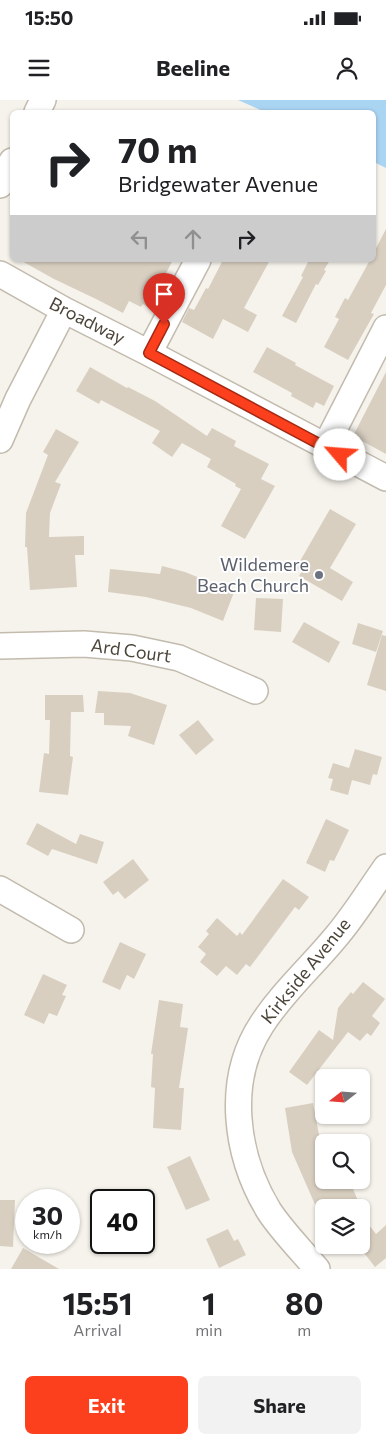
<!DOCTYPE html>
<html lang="en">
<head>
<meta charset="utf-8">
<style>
  body { margin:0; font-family:Commissioner,sans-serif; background:#f2f2f2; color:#202124; height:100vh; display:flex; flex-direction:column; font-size:19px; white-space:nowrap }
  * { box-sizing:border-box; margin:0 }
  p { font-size:16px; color:#757577 }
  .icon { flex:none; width:28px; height:28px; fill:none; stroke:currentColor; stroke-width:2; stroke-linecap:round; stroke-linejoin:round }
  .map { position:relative; height:1169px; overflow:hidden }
  .sheet { display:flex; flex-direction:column; background:#fff; flex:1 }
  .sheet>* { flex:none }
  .hud { position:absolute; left:10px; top:10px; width:366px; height:152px; border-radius:8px; box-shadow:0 1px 4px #0004; background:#fff; color:#202124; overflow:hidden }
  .needle { width:32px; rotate:253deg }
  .buttons { position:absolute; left:315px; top:969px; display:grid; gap:10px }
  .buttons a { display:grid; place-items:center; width:55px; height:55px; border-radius:8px; background:#fff; box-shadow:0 1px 4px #0004; font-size:25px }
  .speed { position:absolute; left:15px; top:1089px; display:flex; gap:10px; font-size:25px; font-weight:700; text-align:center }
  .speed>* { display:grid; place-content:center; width:65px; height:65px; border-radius:50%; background:#fff; box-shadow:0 1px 4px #0004; line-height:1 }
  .speed small { font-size:12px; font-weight:400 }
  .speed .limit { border:2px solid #111; border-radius:8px; background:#fff; color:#111 }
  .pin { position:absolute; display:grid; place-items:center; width:42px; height:42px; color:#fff; margin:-51px -21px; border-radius:50% 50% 50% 0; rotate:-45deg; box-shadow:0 0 5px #0007 }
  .pin .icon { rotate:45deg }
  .me { position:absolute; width:55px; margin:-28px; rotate:297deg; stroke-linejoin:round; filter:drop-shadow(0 0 4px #0008) }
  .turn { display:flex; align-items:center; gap:18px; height:105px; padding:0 25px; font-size:22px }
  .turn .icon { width:65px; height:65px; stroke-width:2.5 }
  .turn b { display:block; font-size:35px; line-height:42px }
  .lanes { display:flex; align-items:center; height:48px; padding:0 25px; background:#0003; justify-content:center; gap:25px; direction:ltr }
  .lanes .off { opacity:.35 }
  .eta { display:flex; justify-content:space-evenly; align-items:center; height:85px; text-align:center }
  .eta b { font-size:30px; font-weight:700; line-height:35px }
  .action { display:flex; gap:10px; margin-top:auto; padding:10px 25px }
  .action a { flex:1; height:58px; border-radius:8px; background:#fc3f1d; color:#fff; font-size:20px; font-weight:700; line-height:58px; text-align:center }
  .action a+a { background:#f2f2f2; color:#202124 }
  .status { display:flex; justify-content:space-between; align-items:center; height:35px; padding:0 25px; background:#fff; direction:ltr }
  .status svg { height:14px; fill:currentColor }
  header { display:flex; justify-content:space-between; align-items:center; height:65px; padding:0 25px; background:#fff; font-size:22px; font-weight:700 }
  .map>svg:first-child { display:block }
</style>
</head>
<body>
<div class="status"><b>15:50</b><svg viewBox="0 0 49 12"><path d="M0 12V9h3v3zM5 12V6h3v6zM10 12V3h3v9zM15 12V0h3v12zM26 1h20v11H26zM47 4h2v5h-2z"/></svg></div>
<header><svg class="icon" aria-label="menu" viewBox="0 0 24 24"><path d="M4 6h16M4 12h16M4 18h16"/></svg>Beeline<svg class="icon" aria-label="person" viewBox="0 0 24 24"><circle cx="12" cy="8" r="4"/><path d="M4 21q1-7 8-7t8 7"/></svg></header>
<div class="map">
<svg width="386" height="1169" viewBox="0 0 386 1169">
  <rect width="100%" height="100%" fill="#f6f3ec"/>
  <path fill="#a9d4f2" d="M238,0H386V68L374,62V12H265Z"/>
  <path fill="#d8cfc1" d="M386,129V185L371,213L374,214L348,260L324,247L339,219L335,217L345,198L348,200L370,160H374V152Z
    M20,160H173L148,207L143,204L141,207L129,201L123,213L96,199L54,179Z
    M223,160H270L244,208L257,215L248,232L223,219L213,239L182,222L189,208L194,210L206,188L208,189Z
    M309,160H330L324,170L326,171L318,185L316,184L296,223L282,216L303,177L301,176Z
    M267,247L296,263L295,265L334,286L324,306L316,302L313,308L291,296L292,293L253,272Z
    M90,267L127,288L128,287L155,301L207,336L212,328L236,341L234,346L269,364L261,379L275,386L245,439L221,426L241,389L235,386L236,384L207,367L211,359L182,343L172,357L152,343L160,331L101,300L99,304L76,291Z
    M386,272V354L353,336Z
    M56,329L79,342L55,382L61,384L50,413L49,437L84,436V455H75L77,487L30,490L27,447H25L26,413L48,355L43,352Z
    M330,409L356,424L330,468L353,482L342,501L299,476L302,471L296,468Z
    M162,466L185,472L234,492L223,521L191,508L146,497L108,492L110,469L160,474Z
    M256,498L283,499L281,532L254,530Z
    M304,522L340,542L329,563L292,542Z
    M358,523L383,531L376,552L352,544Z
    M382,535L386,536V591L367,585Z
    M98,591L130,593L167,605L154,645L128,636L131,626L104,625V613H95Z
    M45,595H83L84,612H71L70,656L73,657L68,695L39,692L44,653L49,654L50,620H45Z
    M198,620L214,640L196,655L179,635Z
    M355,649L382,657L377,675L373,674L370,685L352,680L348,695L330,690L333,679L328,678L333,663L349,668Z
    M326,719L349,730L334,761L330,760L325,772L306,763Z
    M37,723L76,744L80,734L104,742L97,764L52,749L48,756L26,744Z
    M133,759L149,780L125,799L118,791L113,795L103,782Z
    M283,779L309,797L299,810L295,807L250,867L246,864L237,875L226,866L217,876L200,862L206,854L198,847L209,834L206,831L217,818L237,836L240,832L242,835Z
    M120,842L146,854L134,879L127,875L120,890L102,882Z
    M43,874L67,885L62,895L66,896L57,916L49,913L44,924L24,915Z
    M363,882L385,899L372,916L380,923L371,936L367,933L360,941L348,932L307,985L289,972L319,930L333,940L338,908L351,892L353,894Z
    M159,900L183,904L180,927L188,928L179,988H184L181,1030L153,1028L155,988L151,987L153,954H151Z
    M313,1003L320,1040H324V1080H339L342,1088L351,1084L361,1108H328L324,1102V1125L292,1052L285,1008Z
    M190,1056L210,1100L186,1110L167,1067Z
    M0,1100H15L13,1147L0,1146Z
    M361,1115L376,1134L386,1125V1158L375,1167L361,1149Z
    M228,1129L234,1141L238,1139L246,1155L219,1168L206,1139Z
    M23,1148L59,1169H11Z"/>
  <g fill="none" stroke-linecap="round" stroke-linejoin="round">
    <g stroke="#c2bbae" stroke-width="28">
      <path id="minor" d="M37,12L43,0
        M0,85L12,61
        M0,174L64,210L149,253L386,378
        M149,253L198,160
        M0,340L18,299L64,210
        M325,347L386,228
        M0,546L84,544L132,548L179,558L255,591
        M0,789L71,830
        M317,1169C302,1151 282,1131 269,1111C235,1055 225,980 262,924C282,893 311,867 335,838C354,816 369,791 386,767"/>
    </g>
    <use href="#minor" stroke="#fff" stroke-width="25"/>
  </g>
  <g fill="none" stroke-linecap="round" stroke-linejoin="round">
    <g stroke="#a42913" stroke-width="12">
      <path id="route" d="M164,224L149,253L340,355"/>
    </g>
    <use href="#route" stroke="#fc3f1d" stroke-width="9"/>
  </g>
  <circle fill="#6b7280" stroke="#fff" stroke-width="2" cx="319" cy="475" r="5"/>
  <g text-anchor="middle" stroke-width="4" stroke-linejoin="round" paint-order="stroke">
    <g font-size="18" fill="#4b4439" stroke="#fff">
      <text transform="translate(87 221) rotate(27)" y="6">Broadway</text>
      <text transform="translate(131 551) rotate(8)" y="6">Ard Court</text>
      <text transform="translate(306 871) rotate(-51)" y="6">Kirkside Avenue</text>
    </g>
    <g font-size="18" fill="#5b616d" stroke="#fff" text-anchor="end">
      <text x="309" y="471">Wildemere<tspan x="309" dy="21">Beach Church</tspan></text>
    </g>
  </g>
</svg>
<div class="buttons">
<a><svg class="needle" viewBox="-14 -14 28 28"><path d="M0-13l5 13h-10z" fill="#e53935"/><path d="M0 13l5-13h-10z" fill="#757577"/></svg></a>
<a><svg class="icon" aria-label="search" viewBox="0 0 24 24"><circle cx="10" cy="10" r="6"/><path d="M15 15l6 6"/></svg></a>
<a><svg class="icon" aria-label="layers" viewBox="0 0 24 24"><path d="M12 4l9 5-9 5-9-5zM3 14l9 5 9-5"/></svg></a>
</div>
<div class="speed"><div>30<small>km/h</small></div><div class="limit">40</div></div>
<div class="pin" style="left:164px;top:224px;background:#d93025"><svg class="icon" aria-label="arrive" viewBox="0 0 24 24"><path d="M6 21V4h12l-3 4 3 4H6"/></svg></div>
<svg class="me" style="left:340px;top:355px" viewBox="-20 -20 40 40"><circle r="19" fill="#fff"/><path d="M0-13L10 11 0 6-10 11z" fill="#fc3f1d"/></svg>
<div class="hud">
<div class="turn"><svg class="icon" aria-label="right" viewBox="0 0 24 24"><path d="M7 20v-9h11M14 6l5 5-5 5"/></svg><div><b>70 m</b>Bridgewater Avenue</div></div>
<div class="lanes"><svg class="icon off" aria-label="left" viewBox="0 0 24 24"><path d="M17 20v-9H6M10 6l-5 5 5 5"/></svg><svg class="icon off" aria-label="ahead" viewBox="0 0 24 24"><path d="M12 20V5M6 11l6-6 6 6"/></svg><svg class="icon" aria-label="right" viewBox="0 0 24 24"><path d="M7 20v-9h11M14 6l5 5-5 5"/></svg></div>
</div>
</div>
<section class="sheet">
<div class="eta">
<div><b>15:51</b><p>Arrival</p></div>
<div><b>1</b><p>min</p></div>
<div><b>80</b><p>m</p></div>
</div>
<div class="action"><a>Exit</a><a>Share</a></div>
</section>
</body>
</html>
